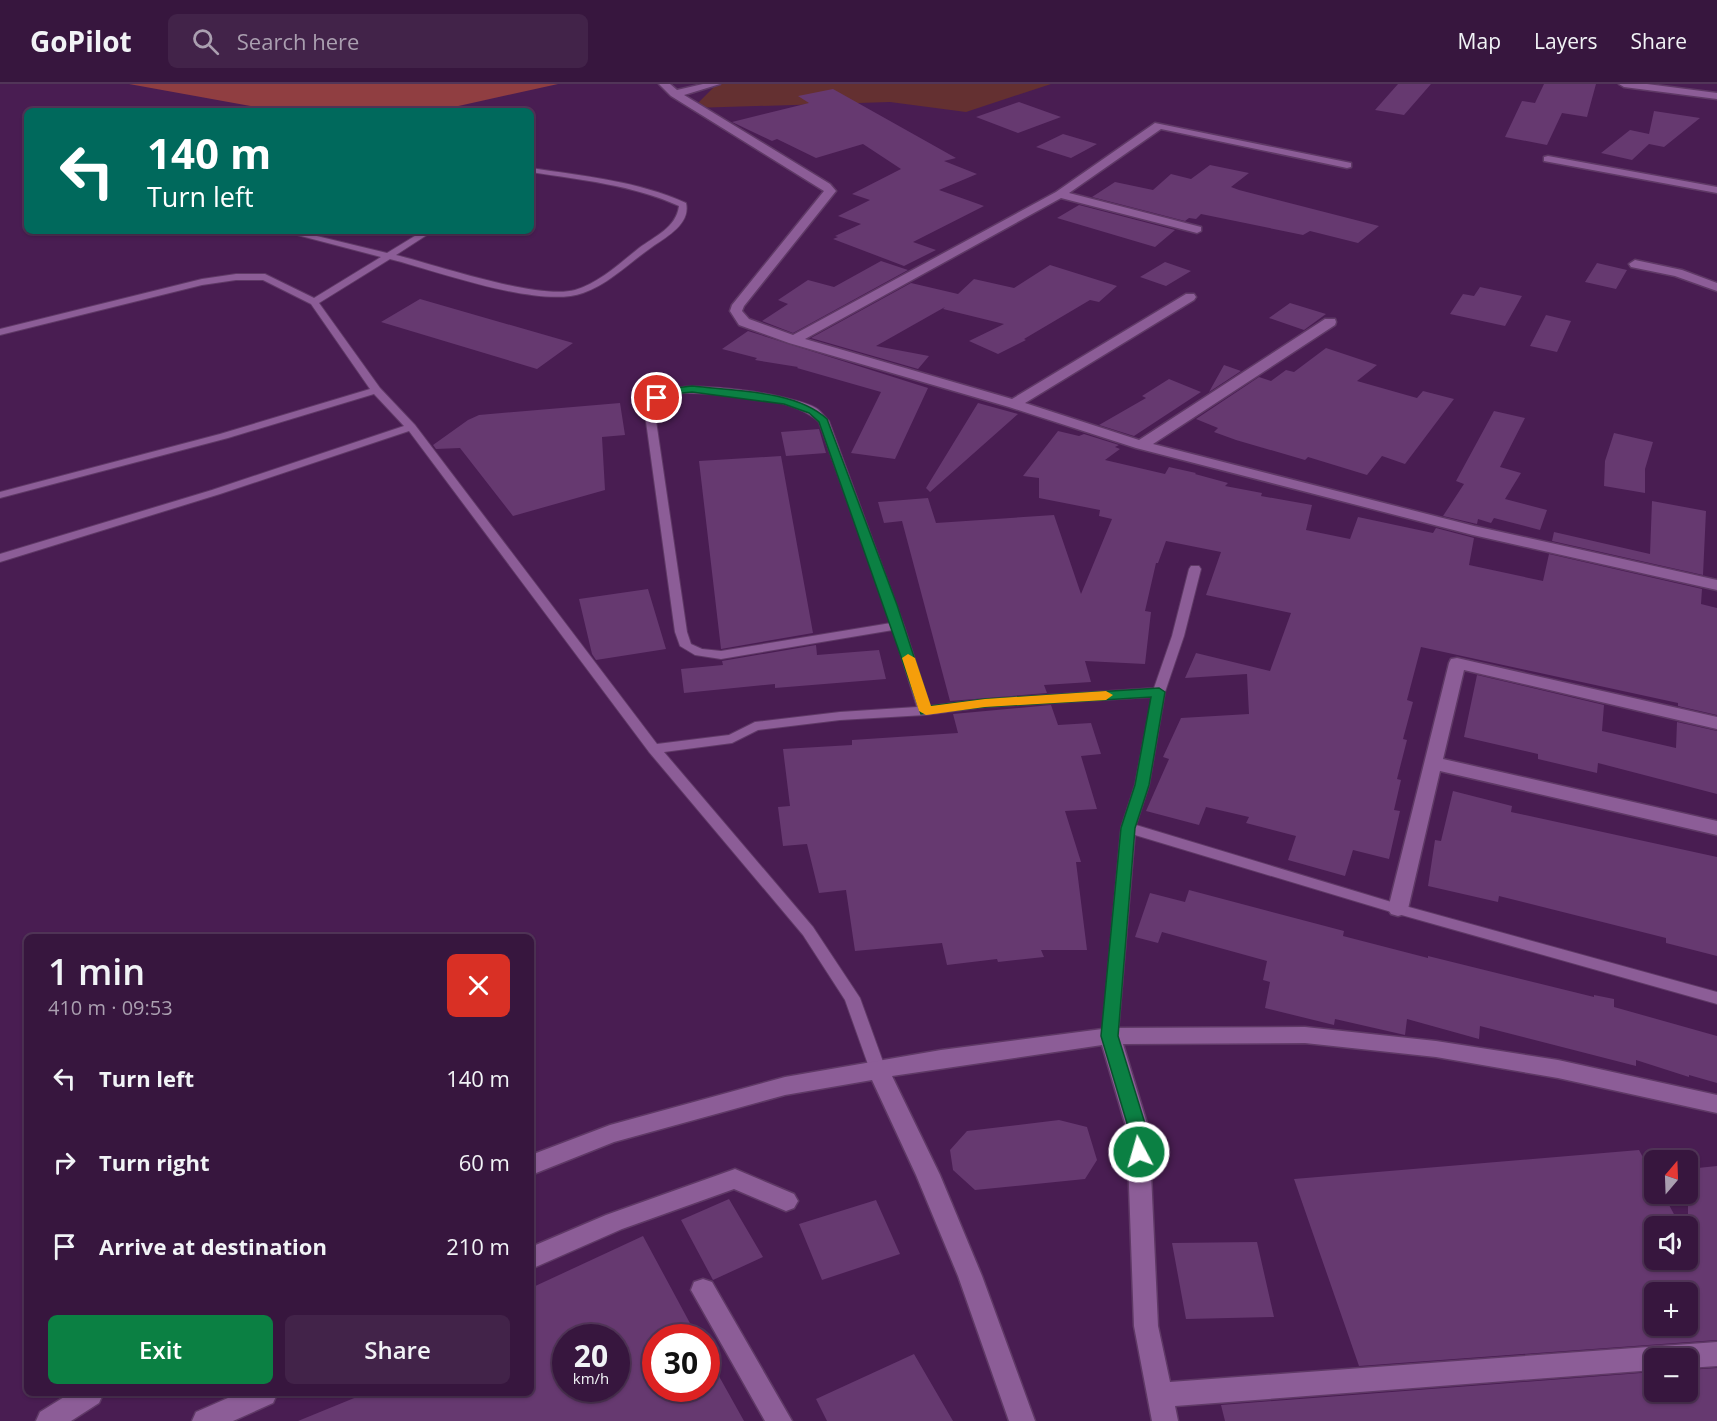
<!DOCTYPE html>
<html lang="en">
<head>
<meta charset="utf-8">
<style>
  body { margin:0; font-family:"Open Sans",sans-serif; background:#422349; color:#f1f3f6; height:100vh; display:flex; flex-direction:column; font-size:22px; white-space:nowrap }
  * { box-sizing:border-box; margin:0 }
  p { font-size:20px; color:#aa9fb0 }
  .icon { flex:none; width:33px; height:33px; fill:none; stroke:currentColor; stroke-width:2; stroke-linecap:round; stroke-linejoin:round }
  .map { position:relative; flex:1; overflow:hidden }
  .drawer { position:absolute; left:24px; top:850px; width:510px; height:462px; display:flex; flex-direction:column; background:#37163e; border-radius:9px; box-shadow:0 2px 4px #0004,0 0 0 2px #513558 }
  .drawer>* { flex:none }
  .top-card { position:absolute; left:24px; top:24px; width:510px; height:126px; border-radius:9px; box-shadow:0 2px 4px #0004,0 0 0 2px #513558; background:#00695c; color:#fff; overflow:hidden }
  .needle { width:39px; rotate:19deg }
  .tools { position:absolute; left:1644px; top:1066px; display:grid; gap:12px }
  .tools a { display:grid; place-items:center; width:54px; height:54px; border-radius:9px; background:#37163e; box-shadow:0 2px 4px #0004,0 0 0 2px #513558; font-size:30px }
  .speed { position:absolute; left:552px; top:1240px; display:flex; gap:12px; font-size:30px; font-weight:700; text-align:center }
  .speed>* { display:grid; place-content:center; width:78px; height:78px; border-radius:50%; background:#37163e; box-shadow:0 2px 4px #0004,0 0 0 2px #513558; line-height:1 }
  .speed small { font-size:15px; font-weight:400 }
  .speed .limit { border:9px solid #d22; background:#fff; color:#111 }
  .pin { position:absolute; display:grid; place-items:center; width:51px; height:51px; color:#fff; margin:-26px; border:3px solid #fff; border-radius:50%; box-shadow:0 2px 6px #0007 }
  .me { position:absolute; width:66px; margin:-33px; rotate:354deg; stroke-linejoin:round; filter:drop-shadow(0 0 4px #0008) }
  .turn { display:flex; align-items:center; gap:21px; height:126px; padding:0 24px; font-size:27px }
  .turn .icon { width:78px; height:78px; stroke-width:2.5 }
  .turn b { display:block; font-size:42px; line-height:51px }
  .round { display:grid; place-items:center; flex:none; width:63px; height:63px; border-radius:9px; background:#422349 }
  .overview { display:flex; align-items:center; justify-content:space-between; height:102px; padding:0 24px }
  h1 { font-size:36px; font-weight:600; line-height:45px }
  .cta { display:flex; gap:12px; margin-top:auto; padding:12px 24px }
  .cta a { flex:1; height:69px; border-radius:9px; background:#0b8043; color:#fff; font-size:24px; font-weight:600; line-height:69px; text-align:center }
  .cta a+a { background:#422349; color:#f1f3f6 }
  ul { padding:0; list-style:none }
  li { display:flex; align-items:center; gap:18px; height:84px; padding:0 24px }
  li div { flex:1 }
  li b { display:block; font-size:22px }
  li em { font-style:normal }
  header { display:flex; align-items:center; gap:36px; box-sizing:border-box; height:84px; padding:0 30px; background:#37163e; border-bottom:2px solid #513558 }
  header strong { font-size:28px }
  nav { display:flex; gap:33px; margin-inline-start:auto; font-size:21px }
  .search { width:420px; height:54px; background:#422349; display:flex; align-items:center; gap:15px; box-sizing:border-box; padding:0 21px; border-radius:9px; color:#aa9fb0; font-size:22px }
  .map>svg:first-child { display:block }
</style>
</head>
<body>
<header>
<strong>GoPilot</strong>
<div class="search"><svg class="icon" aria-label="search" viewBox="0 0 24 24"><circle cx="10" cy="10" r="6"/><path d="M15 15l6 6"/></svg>Search here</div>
<nav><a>Map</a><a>Layers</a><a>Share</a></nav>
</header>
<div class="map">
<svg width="1717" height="1337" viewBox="0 0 1717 1337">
  <rect width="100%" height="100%" fill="#491d52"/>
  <path fill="#643031" d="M717,0H1051L966,28L890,18L693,24Z"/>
  <path fill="#903e41" d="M129,0H558L436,27H278Z"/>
  <path fill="#663970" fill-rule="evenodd" d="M1398,0H1431L1404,31L1375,26Z
    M1544,0H1596L1587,33L1562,29L1547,61L1505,53L1522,17L1535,19Z
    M833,5L956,74L944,77L977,90L939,106L984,122L913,158L936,166L904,182L833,155L838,153L835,152L861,140L838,132L870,116L852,110L901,85L863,60L816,74L777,55L772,57L732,38L809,19L798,12Z
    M1019,18L1061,33L1018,49L976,33Z
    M1654,27L1700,34L1664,63L1649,60L1632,76L1601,69L1630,46L1649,50Z
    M1063,50L1097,60L1071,74L1036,63Z
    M1210,81L1249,89L1231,103L1239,106L1379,142L1358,159L1310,147L1303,151L1201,130L1196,135L1189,134L1185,137L1092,113L1115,98L1153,106L1171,90L1191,95Z
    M1079,121L1175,146L1155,163L1057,134Z
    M881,177L908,186L793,249L762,237L788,220L778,216L808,196L834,203Z
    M1165,178L1191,187L1166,202L1140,193Z
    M1597,179L1627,186L1616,205L1585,198Z
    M1050,181L1117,202L1099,218L1090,216L1024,255L1026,256L998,270L969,257L1004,240L943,225L945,223L876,262L929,272L918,285L811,254L911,199L958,210L974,195L1014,204Z
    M1480,203L1522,212L1505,242L1450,230L1463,210L1474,212Z
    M420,215L573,259L537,285L381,238Z
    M1290,219L1326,230L1304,246L1269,234Z
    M1546,231L1571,237L1557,268L1530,262Z
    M748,247L928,304L895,375L851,369L881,308L797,284L798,283L755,276L757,274L722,265Z
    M1326,264L1377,281L1357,297L1417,314L1423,307L1454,315L1405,380L1382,372L1367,391L1308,373L1305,376L1236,356L1214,348L1218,344L1196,335L1259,293L1271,297L1286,286L1294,288Z
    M1224,281L1241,287L1209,308Z
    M1169,295L1201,308L1134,352L1099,341L1146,314L1142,312Z
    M620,319L625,351L602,353L605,406L513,432L460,364L436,365L433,361L468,336L479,331Z
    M978,319L1018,330L930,408L926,404Z
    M1494,327L1525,334L1500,383L1521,389L1505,415L1547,426L1540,446L1494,434L1491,439L1478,435L1477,440L1443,432L1464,400L1456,397Z
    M819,345L826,369L786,372L781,348Z
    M1058,347L1079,352L1084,350L1119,361L1115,363L1120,365L1105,376L1165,390L1169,383L1196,389L1195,390L1228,399L1225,402L1262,409L1261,412L1312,421L1306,446L1350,455L1358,433L1433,449L1436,444L1474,454L1469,481L1543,497L1549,470L1702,505L1701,520L1717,524V631L1678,622V619L1421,563L1407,616L1413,618L1403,655L1407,656L1397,695L1401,696L1394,726L1400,727L1389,775L1353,766L1345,792L1288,776L1296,752L1246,739L1249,733L1206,723L1199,741L1146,727L1169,675L1163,673L1181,634L1249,630L1247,590L1185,594L1196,569L1270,587L1291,529L1206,511L1221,468L1166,457L1158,479H1156L1145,527L1151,528L1145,580L1085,577L1091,598L1044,601L1047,609L950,617L902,437L884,439L878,418L928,414L936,439L1054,431L1081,510L1112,435L1099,432L1100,426L1039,414V394L1023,392Z
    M1614,349L1653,358L1645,385V409L1604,402L1605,377Z
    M781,372L813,549L721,565L699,377Z
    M1652,417L1706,427L1703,491L1552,457L1554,448L1650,470Z
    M648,505L666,565L596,576L592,570L579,515Z
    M816,561L817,571L879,566L886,595L775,604V600L684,609L681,585L723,581L722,577Z
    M1477,591L1604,621L1602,647L1676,664L1677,638L1717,647V710L1598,679L1597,689L1538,675V670L1464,653Z
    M1051,621L1058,641L1091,639L1101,670L1081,672L1097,725L1065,727L1081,778H1076L1087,866H1041L1044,873L998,878L997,875L947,881L942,859L855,867L846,806L819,809L807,760L783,762L778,723L790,722L783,665L852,661V656L958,649L953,630Z
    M1453,707L1512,722L1511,728L1717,773V872L1666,859V854L1499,812L1498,818L1428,802L1435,756L1441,757Z
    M1189,806L1344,847L1343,852L1428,874V872L1594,913V911L1614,915V923L1717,952V999L1689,991V993L1636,976V982L1480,942L1479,955L1407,935L1405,951L1335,935L1334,941L1265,924L1270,898L1263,896L1267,877L1162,848L1158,859L1135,853L1150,809L1185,818Z
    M1059,1036L1087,1043L1097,1076L1085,1095L975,1106L953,1086L950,1066L967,1047Z
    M1639,1066L1654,1094V1110H1663L1681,1143H1654V1176H1688V1085L1717,1082V1256L1359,1282L1294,1095ZM1654,1209H1688V1242H1654Z
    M729,1115L763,1173L713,1196L681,1136Z
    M876,1116L900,1170L822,1196L799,1140Z
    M643,1152L698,1254H656V1305H706V1269L744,1337H298L364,1310H531V1204ZM566,1254H616V1305H566Z
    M1257,1158L1274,1233L1186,1235L1172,1159Z
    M914,1270L953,1337H827L816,1315Z
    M1717,1284V1337H1225L1221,1321L1654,1288V1308H1688V1286Z"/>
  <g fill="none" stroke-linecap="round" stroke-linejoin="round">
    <g stroke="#5f3966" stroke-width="2">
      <path id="lane" d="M531,84C583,92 638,97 686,119C691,140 666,153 652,163C629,179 609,200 583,209C539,225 437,187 390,175L319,219L380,304L415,341L657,660L729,651L755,638L840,628L917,623L893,546L721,575L695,571L680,562L675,548L644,323C649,316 656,309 665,306C692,296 791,310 816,324C821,327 825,333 829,337L904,542L930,622L985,615L1154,604L1172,552L1189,485L1191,482H1199L1201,485L1184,552L1165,608L1149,701L1136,741L1398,820L1717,908V920L1398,830L1135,751L1118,952L1116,956L1110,958L1104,956L1102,952L1121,744L1135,701L1152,613L985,623L925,631L840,636L758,646L732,659L664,668L813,843L860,914L886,986L884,991L878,993L872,991L870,986L845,916L803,851L649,668L409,347L220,410L0,478V470L212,406L404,342L374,310L228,354L0,414V408L220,350L370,305L311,220L263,196H236L202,201L0,251V245L202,195L236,190H265L314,214L381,173L282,147H296L387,169L423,147H433L396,171C436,181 538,216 575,206C599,199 620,179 639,164C655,152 676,144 679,122C633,101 581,96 531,88ZM683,309C723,310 790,311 819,338L891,539L721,567L702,565L691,560L687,548L654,323L668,312Z"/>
    </g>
    <g stroke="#5f3966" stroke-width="3">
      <path id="street" d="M659,0H670L677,6L703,0H720L684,11L830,100L836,107L744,222L742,227L749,235L793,251L1056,108L1155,39L1351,79V83L1347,84L1161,45L1069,109L1201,143V147L1197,149L1061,114L805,255L1012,315L1186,210H1194L1196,213L1194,216L1025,319L1139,356L1325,235H1335L1336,238L1335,241L1153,360L1474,442L1717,496V506L1473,451L1136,364L1009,323L789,259L739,241L730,227L732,221L824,107L671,12Z
        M1619,0H1647L1717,9V15L1624,3Z
        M1548,72L1717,103V109L1544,77V73Z
        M1635,176L1682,186L1717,199V207L1675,192L1631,183L1629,180Z
        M1457,574L1717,633V645L1464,586L1443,675L1717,737V751L1440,687L1408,825L1405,830L1398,832L1391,830L1388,825L1449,579L1451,575Z
        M1305,943L1436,957L1558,976L1717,1011V1029L1558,994L1436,973L1305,959L1123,960L1149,1046L1158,1242L1170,1298L1717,1258V1282L1688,1284V1275H1654V1286L1175,1322L1178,1337H1152L1134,1242L1127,1046L1102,961L892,992L940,1091L982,1192L1035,1337H1009L958,1192L916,1091L872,996L785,1011L614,1058L531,1091V1071L610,1041L785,993L941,966L1110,944Z
        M735,1085L794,1110L798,1117L794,1124L786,1127L734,1105L622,1145L531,1185V1163L606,1131Z
        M703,1195L712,1198L792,1337H765L691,1206L694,1198Z
        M69,1310H103L99,1319L71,1337H36L40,1328Z
        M237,1310H277L273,1319L233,1337H192L196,1328Z"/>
    </g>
    <use href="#lane" fill="#8c5d97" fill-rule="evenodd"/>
    <use href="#street" fill="#8c5d97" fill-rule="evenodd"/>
  </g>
  <path fill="#0b8043" stroke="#07532c" stroke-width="1.5" d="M692,302C733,307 796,306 827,335L897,521L930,622L985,615L1159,604L1165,608L1149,701L1135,744L1118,952L1147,1046V1068L1145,1073L1139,1075L1133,1073L1130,1068L1129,1046L1101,952L1121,744L1135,701L1151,613L985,623L921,630L819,338L809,329L784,320L692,308L672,310L657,317L652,314L666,305Z"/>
  <path fill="#f59e0b" d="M908,570L915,574L931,622L985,615L1106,607L1113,611L1106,616L985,623L926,631L919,627L902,574Z"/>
</svg>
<div class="tools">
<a><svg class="needle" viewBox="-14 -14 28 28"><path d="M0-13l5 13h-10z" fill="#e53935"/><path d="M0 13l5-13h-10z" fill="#aa9fb0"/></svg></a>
<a><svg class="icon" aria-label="sound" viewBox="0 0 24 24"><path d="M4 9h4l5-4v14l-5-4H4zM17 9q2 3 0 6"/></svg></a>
<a>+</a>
<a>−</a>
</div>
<div class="speed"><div>20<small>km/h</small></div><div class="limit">30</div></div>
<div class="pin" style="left:657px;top:314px;background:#d93025"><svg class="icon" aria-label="arrive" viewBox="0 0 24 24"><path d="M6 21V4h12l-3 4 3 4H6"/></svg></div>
<svg class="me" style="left:1139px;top:1068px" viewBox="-20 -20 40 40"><circle r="17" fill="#0b8043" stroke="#fff" stroke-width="3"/><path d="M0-11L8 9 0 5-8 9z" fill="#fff"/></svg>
<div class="top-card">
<div class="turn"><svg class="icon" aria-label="left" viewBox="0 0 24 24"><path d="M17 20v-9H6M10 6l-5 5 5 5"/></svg><div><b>140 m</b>Turn left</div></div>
</div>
<section class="drawer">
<div class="overview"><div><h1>1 min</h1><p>410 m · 09:53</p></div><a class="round" style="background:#d93025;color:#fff"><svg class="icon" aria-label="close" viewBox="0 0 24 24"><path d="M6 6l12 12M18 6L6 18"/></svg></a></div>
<ul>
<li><svg class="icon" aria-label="left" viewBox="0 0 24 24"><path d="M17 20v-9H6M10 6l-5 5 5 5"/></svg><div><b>Turn left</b></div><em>140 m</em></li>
<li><svg class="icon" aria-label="right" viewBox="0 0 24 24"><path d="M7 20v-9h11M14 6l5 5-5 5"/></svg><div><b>Turn right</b></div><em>60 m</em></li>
<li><svg class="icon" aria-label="arrive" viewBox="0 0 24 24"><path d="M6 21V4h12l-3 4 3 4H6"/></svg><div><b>Arrive at destination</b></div><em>210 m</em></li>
</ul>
<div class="cta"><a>Exit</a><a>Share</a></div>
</section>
</div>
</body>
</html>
